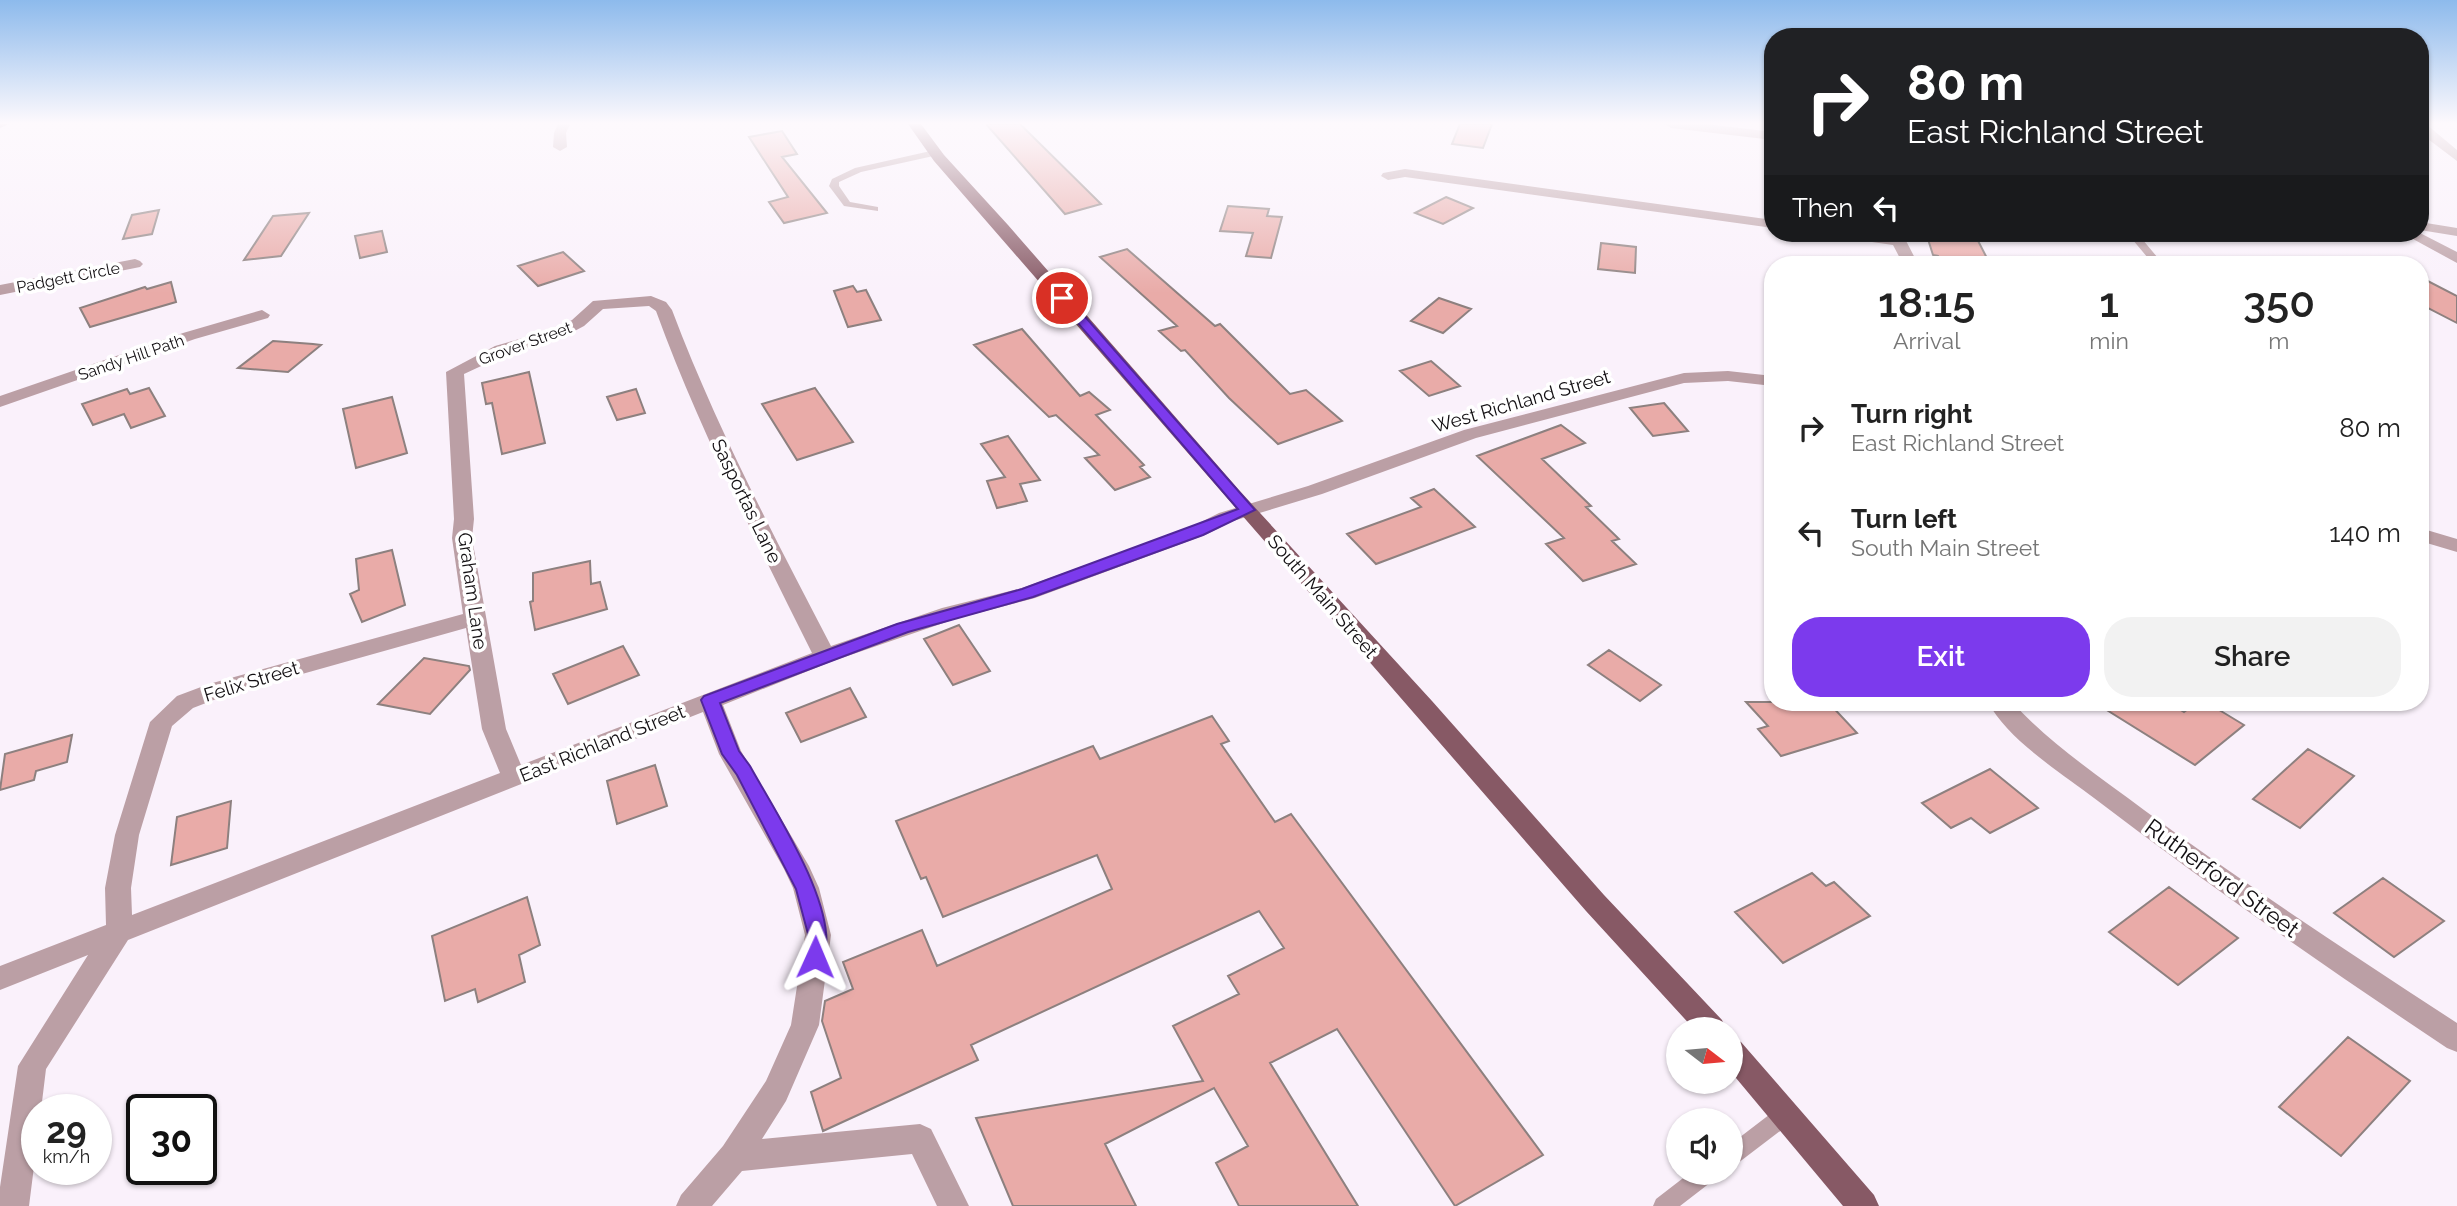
<!DOCTYPE html>
<html lang="en">
<head>
<meta charset="utf-8">
<style>
  body { margin:0; font-family:Raleway,sans-serif; background:#f2f2f2; color:#222; height:100vh; display:flex; flex-direction:column; font-size:26px; white-space:nowrap }
  * { box-sizing:border-box; margin:0 }
  p { font-size:23px; color:#767676 }
  .icon { flex:none; width:38px; height:38px; fill:none; stroke:currentColor; stroke-width:2; stroke-linecap:round; stroke-linejoin:round }
  .map { position:relative; flex:1; overflow:hidden }
  .panel { position:absolute; left:1764px; top:256px; width:665px; height:455px; display:flex; flex-direction:column; background:#fff; border-radius:28px; box-shadow:0 2px 5px #0004 }
  .panel>* { flex:none }
  .guide { position:absolute; left:1764px; top:28px; width:665px; height:214px; border-radius:28px; box-shadow:0 2px 5px #0004; background:#202124; color:#fff; overflow:hidden }
  .needle { width:46px; rotate:106deg }
  .fabs { position:absolute; left:1666px; top:1017px; display:grid; gap:14px }
  .fabs a { display:grid; place-items:center; width:77px; height:77px; border-radius:50%; background:#fff; box-shadow:0 2px 5px #0004; font-size:35px }
  .speed { position:absolute; left:21px; top:1094px; display:flex; gap:14px; font-size:35px; font-weight:700; text-align:center }
  .speed>* { display:grid; place-content:center; width:91px; height:91px; border-radius:50%; background:#fff; box-shadow:0 2px 5px #0004; line-height:1 }
  .speed small { font-size:18px; font-weight:400 }
  .speed .limit { border:4px solid #111; border-radius:10px; background:#fff; color:#111 }
  .pin { position:absolute; display:grid; place-items:center; width:60px; height:60px; color:#fff; margin:-30px; border:4px solid #fff; border-radius:50%; box-shadow:0 2px 7px #0007 }
  .me { position:absolute; width:77px; margin:-38px; rotate:1deg; stroke-linejoin:round; filter:drop-shadow(0 0 5px #0008) }
  .turn { display:flex; align-items:center; gap:24px; height:147px; padding:0 28px; font-size:32px }
  .turn .icon { width:91px; height:91px; stroke-width:2.5 }
  .turn b { display:block; font-size:49px; line-height:60px }
  .then { display:flex; align-items:center; height:66px; padding:0 28px; background:#0003; gap:14px; font-size:26px }
  .eta { display:flex; justify-content:space-evenly; align-items:center; height:119px; text-align:center }
  .eta b { font-size:42px; font-weight:600; line-height:49px }
  .cta { display:flex; gap:14px; margin-top:auto; padding:14px 28px }
  .cta a { flex:1; height:80px; border-radius:28px; background:#7c3aed; color:#fff; font-size:28px; font-weight:600; line-height:80px; text-align:center }
  .cta a+a { background:#f2f2f2; color:#222 }
  ul { padding:0; list-style:none }
  li { display:flex; align-items:center; gap:21px; height:105px; padding:0 28px }
  li div { flex:1 }
  li b { display:block; font-size:26px }
  li em { font-style:normal }
  .map>svg:first-child { display:block }
</style>
</head>
<body>
<div class="map">
<svg width="2457" height="1206" viewBox="0 0 2457 1206">
  <rect width="100%" height="100%" fill="#faf1fb"/>
  <path fill="#e9aba8" stroke="#8d807f" stroke-width="2" d="M986,124H1020L1101,204L1065,214Z
    M1460,124H1492L1483,148L1452,144Z
    M782,131L797,154L782,157L827,213L784,223L769,202L788,197L749,137Z
    M1446,197L1473,208L1443,224L1415,213Z
    M1228,206L1269,209L1267,216L1282,217L1271,258L1246,256L1253,233L1220,231Z
    M159,210L152,234L123,239L132,215Z
    M309,213L281,256L244,260L273,216Z
    M382,231L387,252L360,258L355,236Z
    M1926,233H1974L1990,264H1943L1938,256L1933,255Z
    M1601,243L1636,247L1635,273L1598,269Z
    M1127,249L1215,326L1220,324L1290,394L1306,390L1342,421L1278,444L1229,398L1185,350L1181,351L1159,331L1177,326L1100,257Z
    M563,252L584,271L538,286L518,266Z
    M2420,277L2457,296V323L2420,304Z
    M171,282L176,302L90,327L80,308L145,287L147,289Z
    M853,286L857,292L866,290L881,320L848,327L834,291Z
    M1439,298L1471,309L1443,333L1411,321Z
    M1022,329L1080,396L1089,392L1110,410L1096,415L1144,465L1140,467L1150,477L1115,490L1085,458L1099,455L1056,415L1049,417L974,345Z
    M273,341L313,344L321,345L288,372L238,368Z
    M1431,361L1460,386L1429,396L1400,371Z
    M529,372L545,443L502,454L492,403L486,404L482,383Z
    M149,388L165,416L131,428L124,414L93,425L82,404L127,389L130,394Z
    M815,388L853,442L797,460L762,404Z
    M636,389L645,413L617,420L607,397Z
    M392,397L407,453L356,468L343,409Z
    M1664,403L1688,431L1653,436L1630,408Z
    M1561,425L1585,443L1542,459L1591,506L1586,507L1619,539L1612,541L1636,564L1583,581L1546,544L1564,538L1477,456Z
    M1008,436L1040,480L1020,484L1027,501L997,508L987,481L1005,477L981,444Z
    M1434,489L1475,527L1376,564L1347,534L1421,507L1411,498Z
    M392,550L405,605L362,622L350,594L359,590L356,559Z
    M590,561L591,584L600,582L607,609L535,630L530,602L533,601V573Z
    M959,625L990,671L953,685L924,639Z
    M623,646L639,675L568,704L553,674Z
    M1609,650L1661,685L1640,701L1588,665Z
    M424,658L469,666L470,670L430,714L378,704Z
    M850,688L866,717L801,742L786,713Z
    M1746,702H1828L1857,733L1781,756L1758,729L1768,726Z
    M2094,702H2168L2184,712L2197,702H2206L2244,725L2195,765Z
    M1212,716L1229,741L1221,744L1275,822L1291,814L1543,1155L1455,1206L1337,1029L1270,1063L1358,1206H1239L1216,1163L1248,1146L1214,1088L1105,1144L1136,1206H1013L976,1118L1203,1081L1173,1026L1239,994L1228,976L1284,948L1259,911L971,1045L978,1060L823,1131L811,1092L841,1078L822,1021L825,1001L853,989L843,962L922,930L937,966L1112,889L1097,855L943,917L926,877L921,879L896,821L1093,746L1100,759Z
    M72,735L67,762L36,771L34,780L0,790L5,754Z
    M2308,749L2354,776L2300,828L2253,799Z
    M655,765L667,806L617,824L607,781Z
    M1990,769L2038,808L1990,833L1971,818L1951,828L1922,803Z
    M231,801L227,848L171,865L177,817Z
    M1812,873L1826,886L1834,882L1870,916L1783,963L1735,912Z
    M2383,878L2444,921L2394,957L2334,913Z
    M2169,887L2238,938L2178,985L2109,932Z
    M527,897L540,945L519,955L525,982L478,1002L475,989L445,1001L432,936Z
    M2348,1037L2410,1081L2341,1156L2279,1107Z"/>
  <g fill="none" stroke-linecap="round" stroke-linejoin="round">
    <path fill="#bb9fa5" fill-rule="evenodd" d="M935,150L938,151V155L861,172L839,182V186L850,202L878,207V211L844,206L829,186L832,179L855,168Z
      M2127,233H2137L2163,264H2153Z
      M1785,1106L1792,1108L1795,1115L1792,1122L1738,1163L1731,1166V1144L1778,1108Z
      M1691,1172H1718L1715,1179L1680,1206H1653L1656,1199Z"/>
    <path fill="#bb9fa5" fill-rule="evenodd" d="M558,124H570L566,133L567,147L560,151L553,147L554,133Z
      M1665,124H1706L1773,132V140L1671,128Z
      M2420,124H2426L2457,150V161L2420,133Z
      M1405,169L1773,220V228L1405,177L1388,180L1381,176L1383,173Z
      M2420,222L2457,228V236L2420,230Z
      M1830,233L1889,235L1888,233H1902L1918,264H1903L1893,245L1837,237Z
      M2402,233H2420L2457,252V263Z
      M135,259L140,261L143,264L140,267L0,295V285Z
      M651,296L666,302L672,310C716,427 774,536 831,646L942,608L1022,588L1191,527L1219,513L1308,486L1464,430L1684,373L1728,371L1773,376V386L1728,381L1684,383L1476,438L1322,494L1233,521L1205,535L1035,598L955,619L833,661L723,705L741,751L809,866L819,888L831,935L819,1025L786,1101L762,1139L920,1124L931,1129L969,1206H937L912,1154L742,1171L712,1206H676L681,1195L723,1146L766,1081L791,1025L805,935L793,888L784,869L719,754L703,712L128,940L46,1069L41,1110H37V1143L29,1206H0V1187L18,1066L88,955L0,990V966L106,925L105,888L115,835L150,722L177,696L209,684L463,614L452,538L454,519L446,372L495,346L557,328L572,320L593,301ZM649,306L656,311C699,429 756,540 812,653L521,765L506,729L472,538L474,519L464,374L507,354L569,334L584,326L603,309ZM466,628L482,729L500,773L132,915L131,888L139,835L172,726L193,708L224,696Z
      M262,310L270,315L268,318L195,339L0,407V396L183,333Z
      M2420,528L2457,539V552L2420,541Z
      M1988,702H2012C2050,744 2099,776 2144,810C2246,885 2351,954 2457,1023V1052L2447,1048C2327,968 2209,886 2094,798C2061,773 2007,739 1988,702Z"/>
    <path fill="#875965" fill-rule="evenodd" d="M0,124H9L0,128Z
      M908,124H921L944,155L1008,225L1239,490L1432,701L1604,895L1722,1020L1726,1029H1694L1586,911L934,161Z
      M1731,1038L1741,1042L1874,1195L1879,1206H1843L1731,1072Z"/>
  </g>
  <linearGradient id="sky" x2="0" y2="1"><stop stop-color="#8dbaec"/><stop offset="0.42" stop-color="#fdf9fd"/><stop offset="1" stop-color="#fdf9fd" stop-opacity="0"/></linearGradient>
  <rect width="2457" height="293" fill="url(#sky)"/>
  <path fill="#7c3aed" stroke="#51269a" stroke-width="2" d="M1058,295H1066L1255,510L1203,535L1033,597L908,632L720,703L739,751L750,766C774,810 845,916 822,963L815,966L808,963L805,957L808,934L796,889L737,775L722,754L701,700L704,696L897,624L1022,589L1238,509L1058,300Z"/>
  <g text-anchor="middle" stroke-width="7" stroke-linejoin="round" paint-order="stroke">
    <g font-size="16" fill="#120f12" stroke="#fff">
      <text transform="translate(68 277) rotate(-11)" y="6">Padgett Circle</text>
      <text transform="translate(525 343) rotate(-20)" y="6">Grover Street</text>
      <text transform="translate(131 357) rotate(-19)" y="6">Sandy Hill Path</text>
    </g>
    <g font-size="19" fill="#120f12" stroke="#fff">
      <text transform="translate(1521 401) rotate(-16)" y="7">West Richland Street</text>
      <text transform="translate(747 501) rotate(64)" y="7">Sasportas Lane</text>
      <text transform="translate(473 591) rotate(82)" y="7">Graham Lane</text>
      <text transform="translate(1323 596) rotate(49)" y="7">South Main Street</text>
      <text transform="translate(251 681) rotate(-17)" y="7">Felix Street</text>
      <text transform="translate(602 743) rotate(-22)" y="7">East Richland Street</text>
    </g>
    <g font-size="23" fill="#120f12" stroke="#fff">
      <text transform="translate(2222 878) rotate(36)" y="8">Rutherford Street</text>
    </g>
  </g>
</svg>
<div class="fabs">
<a><svg class="needle" viewBox="-14 -14 28 28"><path d="M0-13l5 13h-10z" fill="#e53935"/><path d="M0 13l5-13h-10z" fill="#767676"/></svg></a>
<a><svg class="icon" aria-label="sound" viewBox="0 0 24 24"><path d="M4 9h4l5-4v14l-5-4H4zM17 9q2 3 0 6"/></svg></a>
</div>
<div class="speed"><div>29<small>km/h</small></div><div class="limit">30</div></div>
<div class="pin" style="left:1062px;top:298px;background:#d93025"><svg class="icon" aria-label="arrive" viewBox="0 0 24 24"><path d="M6 21V4h12l-3 4 3 4H6"/></svg></div>
<svg class="me" style="left:815px;top:957px" viewBox="-20 -20 40 40"><path d="M0-17L14 15 0 8-14 15z" fill="#7c3aed" stroke="#fff" stroke-width="4"/></svg>
<div class="guide">
<div class="turn"><svg class="icon" aria-label="right" viewBox="0 0 24 24"><path d="M7 20v-9h11M14 6l5 5-5 5"/></svg><div><b>80 m</b>East Richland Street</div></div>
<div class="then">Then<svg class="icon" aria-label="left" viewBox="0 0 24 24"><path d="M17 20v-9H6M10 6l-5 5 5 5"/></svg></div>
</div>
<section class="panel">
<div class="eta">
<div><b>18:15</b><p>Arrival</p></div>
<div><b>1</b><p>min</p></div>
<div><b>350</b><p>m</p></div>
</div>
<ul>
<li><svg class="icon" aria-label="right" viewBox="0 0 24 24"><path d="M7 20v-9h11M14 6l5 5-5 5"/></svg><div><b>Turn right</b><p>East Richland Street</p></div><em>80 m</em></li>
<li><svg class="icon" aria-label="left" viewBox="0 0 24 24"><path d="M17 20v-9H6M10 6l-5 5 5 5"/></svg><div><b>Turn left</b><p>South Main Street</p></div><em>140 m</em></li>
</ul>
<div class="cta"><a>Exit</a><a>Share</a></div>
</section>
</div>
</body>
</html>
